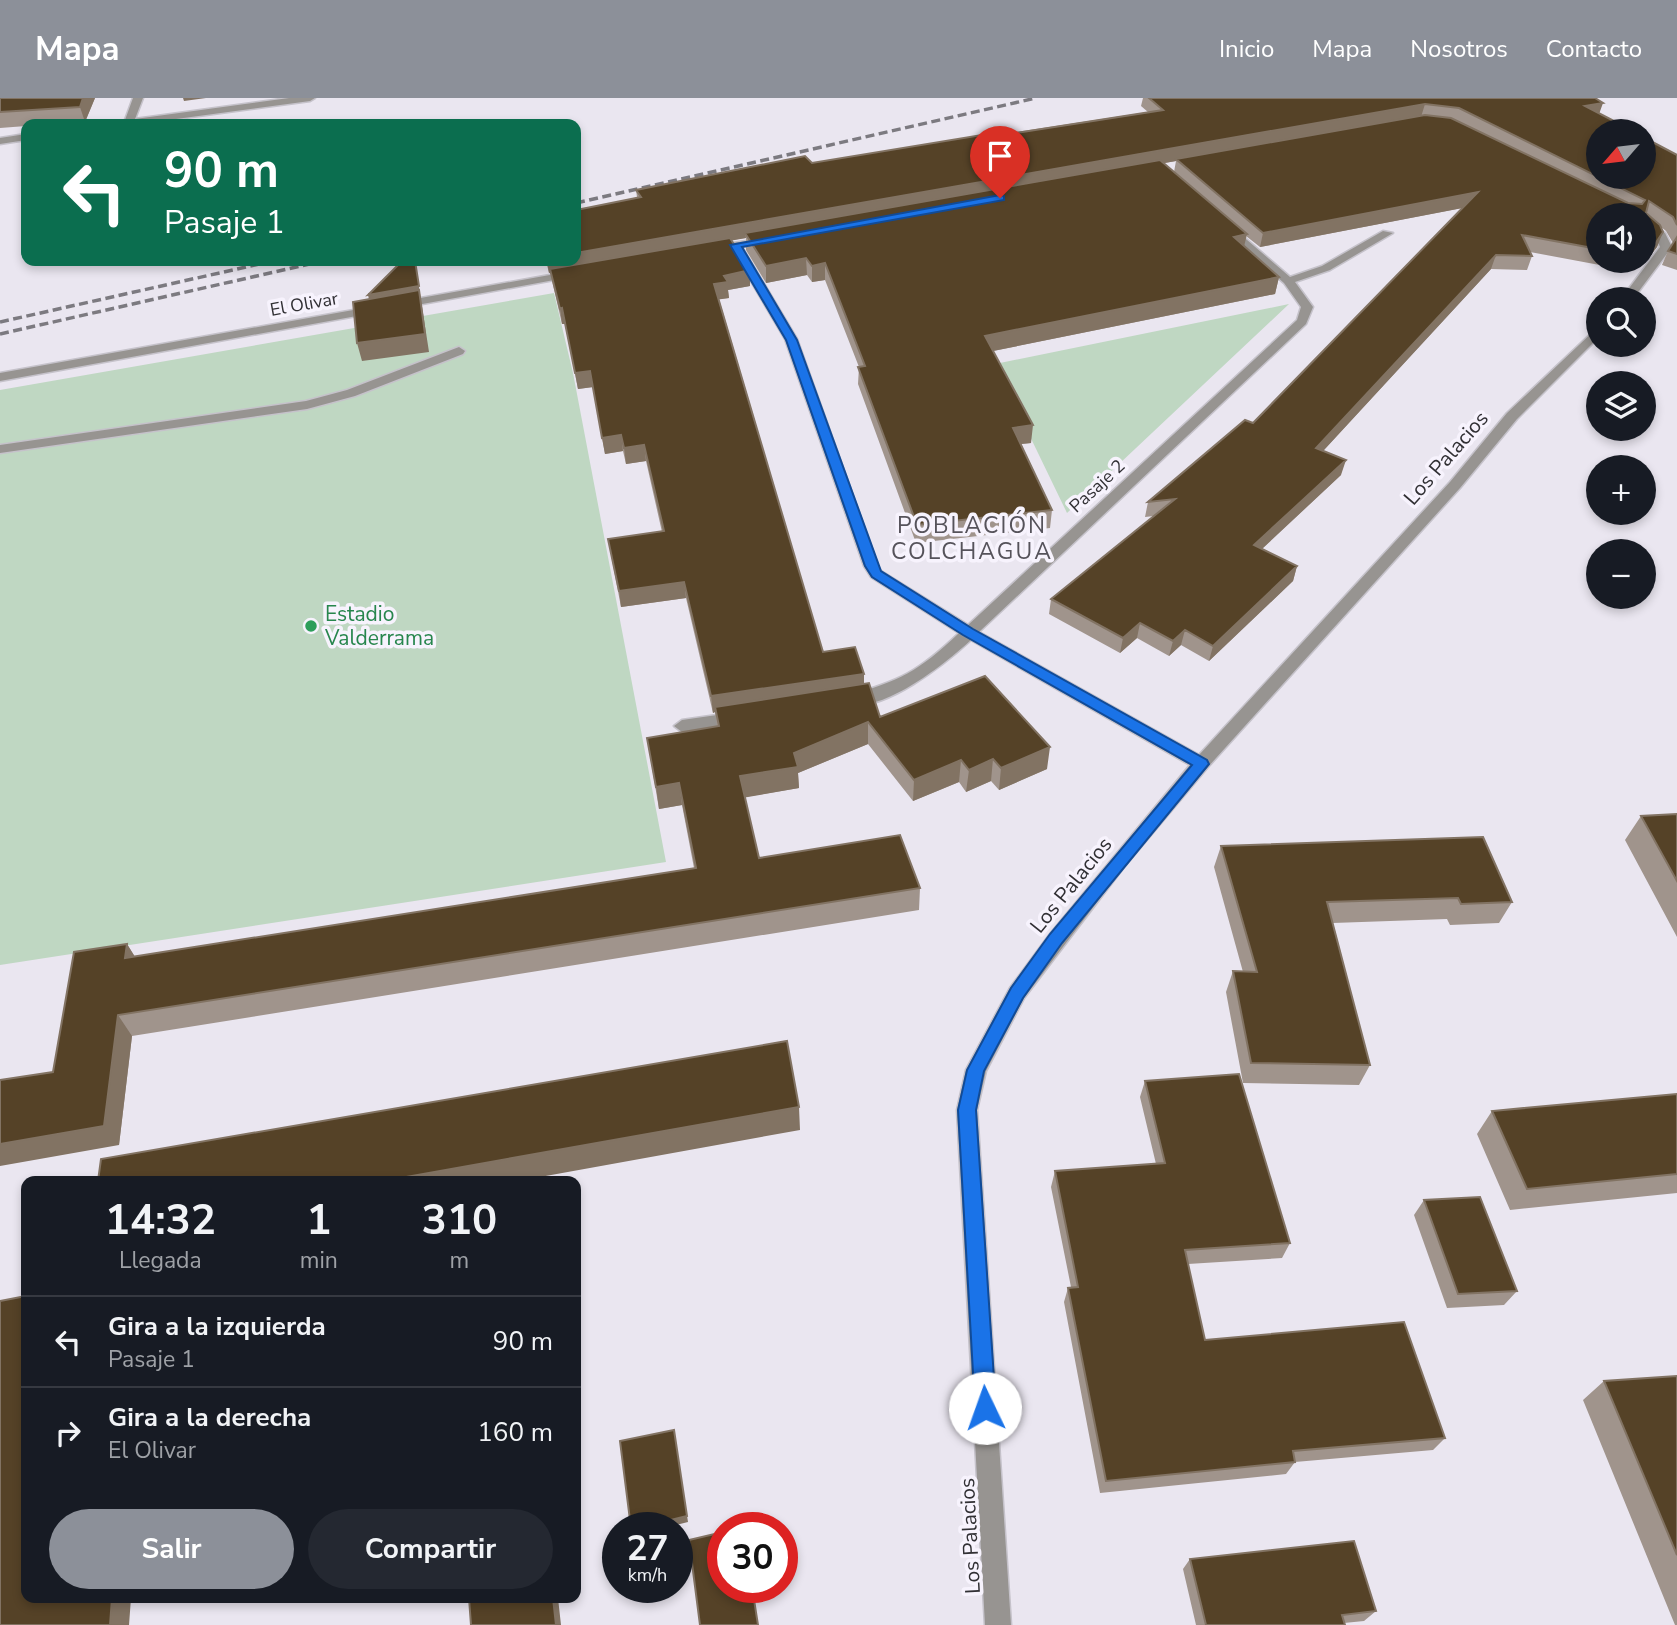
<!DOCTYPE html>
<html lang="es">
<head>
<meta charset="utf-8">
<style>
  body { margin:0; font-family:"Nunito Sans",sans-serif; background:#242831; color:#f1f3f6; height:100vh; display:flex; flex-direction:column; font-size:26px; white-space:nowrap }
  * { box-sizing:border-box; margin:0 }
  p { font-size:23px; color:#9ea1a6 }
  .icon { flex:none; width:38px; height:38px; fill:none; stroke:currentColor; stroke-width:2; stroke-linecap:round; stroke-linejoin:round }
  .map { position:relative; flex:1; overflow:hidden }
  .details { position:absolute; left:21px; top:1078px; width:560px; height:427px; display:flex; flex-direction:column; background:#171b24; border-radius:14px; box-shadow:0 4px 10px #0003 }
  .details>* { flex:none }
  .guide { position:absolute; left:21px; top:21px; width:560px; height:147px; border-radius:14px; box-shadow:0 4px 10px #0003; background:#0b6e4f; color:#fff; overflow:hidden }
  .needle { width:46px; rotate:242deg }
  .fabs { position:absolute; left:1586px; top:21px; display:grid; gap:14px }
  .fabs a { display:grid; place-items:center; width:70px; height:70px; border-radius:50%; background:#171b24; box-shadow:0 4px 10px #0003; font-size:35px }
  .speed { position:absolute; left:602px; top:1414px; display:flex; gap:14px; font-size:35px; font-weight:700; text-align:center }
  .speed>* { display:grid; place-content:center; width:91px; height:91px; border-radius:50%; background:#171b24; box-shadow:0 4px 10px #0003; line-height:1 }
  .speed small { font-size:18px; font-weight:400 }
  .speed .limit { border:10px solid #d22; background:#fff; color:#111 }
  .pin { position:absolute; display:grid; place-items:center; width:60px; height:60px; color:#fff; margin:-72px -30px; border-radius:50% 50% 50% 0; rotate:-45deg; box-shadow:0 0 7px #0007 }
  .pin .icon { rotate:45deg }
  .me { position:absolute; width:77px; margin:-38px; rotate:357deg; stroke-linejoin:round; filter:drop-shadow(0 0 5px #0008) }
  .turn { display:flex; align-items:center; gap:24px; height:147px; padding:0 28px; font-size:32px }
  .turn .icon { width:91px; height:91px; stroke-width:2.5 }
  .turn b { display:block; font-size:49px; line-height:60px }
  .eta { display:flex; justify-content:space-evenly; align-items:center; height:119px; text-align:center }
  .eta b { font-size:42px; font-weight:700; line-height:49px }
  .cta { display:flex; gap:14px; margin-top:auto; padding:14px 28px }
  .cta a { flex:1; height:80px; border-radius:42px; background:#8c9099; color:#fff; font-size:28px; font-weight:700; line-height:80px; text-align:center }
  .cta a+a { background:#242831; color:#f1f3f6 }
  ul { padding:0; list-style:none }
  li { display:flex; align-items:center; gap:21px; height:91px; padding:0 28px; border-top:2px solid #363941 }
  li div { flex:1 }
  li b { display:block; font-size:26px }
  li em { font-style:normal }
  header { display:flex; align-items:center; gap:42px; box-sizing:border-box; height:98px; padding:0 35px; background:#8c9099; color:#fff }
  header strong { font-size:33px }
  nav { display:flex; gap:38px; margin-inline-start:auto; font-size:24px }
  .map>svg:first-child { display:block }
</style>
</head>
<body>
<header>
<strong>Mapa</strong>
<nav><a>Inicio</a><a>Mapa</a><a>Nosotros</a><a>Contacto</a></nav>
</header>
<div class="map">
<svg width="1677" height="1527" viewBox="0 0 1677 1527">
  <rect width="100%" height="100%" fill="#eae6f0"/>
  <path fill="#bfd7c2" d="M554,195L573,275L666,764L0,867V292Z
    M1289,206L1067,415L995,266Z"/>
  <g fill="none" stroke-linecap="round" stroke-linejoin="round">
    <g stroke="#c5c2ca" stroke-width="3">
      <path id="minor" d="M133,0H143L135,21L289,0H315L310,3L139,26H114L125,22Z
        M26,36V42L0,46V40Z
        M1643,120L1665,135L1672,149L1633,201H1621L1660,149L1656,139L1643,129Z
        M1224,129H1232L1290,179L1322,168L1383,133L1393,135L1330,172L1295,184L1313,209L1306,226L979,534L1199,657L1450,384L1507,315L1598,229V240L1517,321L1460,390L1207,670L1124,769L1024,900L986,973L977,1012L1011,1527H985L957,1012L966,972L1010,890L1050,836L1190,667L971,542C946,565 883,616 846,606L844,602L846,598C900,583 918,574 959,535L871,479L864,468L785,241L732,151L713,154L707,151L713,148L772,139V143L742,149L797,241L878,468L881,473L968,527L1297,222L1301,209L1284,185L1224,133Z
        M572,173L576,174V178L0,283V275Z
        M459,249L465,253L463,256L355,298L307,311L0,355V347L306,303L347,292Z
        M738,614L746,620L744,624L682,634L674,628L682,622Z"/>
    </g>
    <use href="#minor" fill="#979491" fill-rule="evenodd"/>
    <path stroke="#7c7a80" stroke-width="3.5" stroke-dasharray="9 4.5" stroke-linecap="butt" d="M576,105L1036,0
      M0,224L273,163
      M0,236L323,163"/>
  </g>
  <path fill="#a0948c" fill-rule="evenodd" d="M0,0H95L85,24L52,26H26V28L0,30Z
    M1143,0H1595L1599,16L1677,57V172L1662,167L1668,153L1673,145L1666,133L1661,129L1663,134L1657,149L1646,163L1643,162V117H1598V163H1607L1605,168L1530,154L1532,158L1527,172L1491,171L1323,353L1341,377L1262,451L1297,468L1293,483L1209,563L1181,547L1169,558L1137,540L1120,555L1049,516L1051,501L1154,418L1145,419L1148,404L1253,325L1462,110L1260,149L1246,138L1244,148L1279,179L1275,196L993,253L1031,345L1021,346L1052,412L1050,430L916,445L858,286L859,269L825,182L812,184L807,177L766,185L746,152V140L731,142L750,172V188L728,192L729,200L719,201L823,554L864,576V586L880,619L1047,671L999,692L991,683L966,694L959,684L913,703L868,646L798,675L799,690L745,699L759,760L920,790L919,812L132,938L119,1047L53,974L127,846L135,859L694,770L682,707L659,711L647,640L717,628L715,614L713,615L686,500L621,509L608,441L662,434L646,363L626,366L623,353L605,356L593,289L578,291L565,226H562L550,174L549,175L546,163H576L637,99L636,92L1148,14L1141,8ZM1176,63L1174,74L1164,65Z
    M1677,716V839L1625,742L1641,718Z
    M1221,748L1512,804L1499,825L1450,827L1447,821L1333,825L1370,967L1359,987L1243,985L1226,894L1233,873L1243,874L1214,769Z
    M1145,983L1290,1145L1282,1160L1188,1166L1205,1242L1445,1340L1433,1352L1295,1364L1286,1376L1100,1395L1064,1204L1068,1190L1071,1189L1051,1089L1055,1073L1156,1066L1140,999Z
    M1677,996V1095L1510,1112L1477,1036L1492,1013Z
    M1424,1102L1517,1193L1504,1207L1447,1210L1414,1117Z
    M1677,1278V1527H1675L1583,1302L1604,1283Z
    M1190,1461L1376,1513L1364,1523L1344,1525L1345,1527H1196L1183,1471Z"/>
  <path fill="#827363" d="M83,0H95L85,24L80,9Z
    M183,0H206L184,3Z
    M1603,5L1598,19L1585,8Z
    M1425,6L1421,19L1176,61V63L748,139L745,135L746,140L549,175L547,163H576V155Z
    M1478,94L1473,108L1260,149L1263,135Z
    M1663,134L1657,149L1646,163L1653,149Z
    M1247,136L1243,153L1234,139Z
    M1496,157L1491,171L1312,365L1316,350Z
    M806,160L807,177L766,185V168Z
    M415,163L429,254L362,263L357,245L370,206L368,197Z
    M825,165V182L812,184V168Z
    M750,172V188L728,192L729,200L715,202L714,186L724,178Z
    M1279,179L1275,196L983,255L985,238Z
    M562,210L565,226H562L560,211Z
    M590,273L593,289L578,291L575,275Z
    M1033,327L1031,345L1011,347L1013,330Z
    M621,337L623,353L605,356L602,340Z
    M644,347L646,363L626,366L624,350Z
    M1346,362L1341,377L1250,462L1254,447Z
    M1297,468L1293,483L1209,563L1213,548Z
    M684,484L686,500L621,509L619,493Z
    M1140,525L1137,540L1120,555L1123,540Z
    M1185,532L1181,547L1169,558L1173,543Z
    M864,576V592L715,609V614L713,615L711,598Z
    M868,624V646L798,675L799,690L742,700L740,678Z
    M1050,649L1047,671L999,692L1001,670Z
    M993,661L991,683L966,694L969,672Z
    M961,662L959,684L913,703L914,682Z
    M679,685L682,707L659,711L656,689Z
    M127,846L140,867L125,860Z
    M118,917L132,938L119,1047L0,1068V1046Z
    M799,1009L800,1032L518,1083H384Z
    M674,1332L688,1424L664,1430H638Z
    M112,1500H131L129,1527H110Z
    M553,1500H558L561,1527H556Z"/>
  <path fill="#554227" stroke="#827363" stroke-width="2" d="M0,0H83L80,9L0,14Z
    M1149,0H1595L1603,5L1585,8L1633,33H1598V79H1643V39L1677,57V127L1673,119L1649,103L1646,115L1660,127L1663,134L1653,149L1643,146V117H1598V151L1522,137L1532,158L1496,157L1316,350L1346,362L1254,447L1297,468L1213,548L1185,532L1173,543L1140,525L1123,540L1051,501L1175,401L1148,404L1245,322L1253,325L1478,94L1263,135L1176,61L1425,17L1451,20L1628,105L1642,106L1645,102L1459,10L1425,6L576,155V112L641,99L636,92L805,58L812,65L1006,33L1009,36L1163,12Z
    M1160,62L1247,136L1234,139L1279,179L985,238L1033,327L1013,330L1052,412L917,427L858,269L865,268L825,165L812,168L806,160L766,168L745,135Z
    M1677,139V156L1668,153Z
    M730,140L750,172L724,178L728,184L714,186L823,554L855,549L864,576L711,598L684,484L619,493L608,441L664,433L644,347L624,350L621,337L602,340L590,273L575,275L562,210L560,211L550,171Z
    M402,163H415L419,188L368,197Z
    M419,192L425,236L357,245L353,204Z
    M985,578L1050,649L1001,670L993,661L969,672L961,662L914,682L868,624L794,655L798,669L740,678L759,760L900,737L920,790L118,917L104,1028L0,1046V982L53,974L74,854L127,846L125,860L696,770L679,685L656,689L647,640L719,628L715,609L869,585L880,619Z
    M1677,716V783L1641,718Z
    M1483,739L1512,804L1461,806L1458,800L1327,804L1370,967L1251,965L1233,873L1257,874L1221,748Z
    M787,943L799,1009L384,1083H98L101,1061Z
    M1239,976L1290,1145L1185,1152L1205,1242L1404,1224L1445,1340L1293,1353L1295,1364L1106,1383L1068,1190L1078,1189L1055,1073L1165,1065L1145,983Z
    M1677,996V1076L1527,1091L1492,1013Z
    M1480,1099L1517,1193L1458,1196L1424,1102Z
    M26,1198V1500H112L110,1527H0V1203Z
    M1677,1278V1457L1604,1283Z
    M674,1332L687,1418L638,1430H631L620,1343Z
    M723,1434V1489H752L758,1527H700L689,1442Z
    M1354,1443L1376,1513L1342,1517L1345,1527H1206L1190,1461Z
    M469,1500H553L556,1527H471Z"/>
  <path fill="#1a73e8" stroke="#114b97" stroke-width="2" d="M1000,97L1004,98V102L742,149L797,242L881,473L973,531L1207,662L1209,666L1062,845L1023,900L984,973L976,1012L996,1310L993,1317L985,1321L978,1317L975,1310L958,1012L967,972L1011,890L1050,836L1192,667L963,537L872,479L865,468L786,242L730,147Z"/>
  <circle fill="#2e9e5b" stroke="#f7f3fd" stroke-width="2.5" cx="311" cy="528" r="7"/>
  <g text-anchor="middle" stroke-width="7" stroke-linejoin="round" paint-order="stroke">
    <g font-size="18" fill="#313034" stroke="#f7f3fd">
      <text transform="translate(304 206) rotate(-10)" y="6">El Olivar</text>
      <text transform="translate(1097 388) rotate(-43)" y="6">Pasaje 2</text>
    </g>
    <g font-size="21" fill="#313034" stroke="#f7f3fd">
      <text transform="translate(1446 360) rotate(-49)" y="7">Los Palacios</text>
      <text transform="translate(1071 787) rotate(-51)" y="7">Los Palacios</text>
      <text transform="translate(970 1438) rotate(-93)" y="7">Los Palacios</text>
    </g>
    <g font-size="21" fill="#27864d" stroke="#f7f3fd" text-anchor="start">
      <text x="325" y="523">Estadio<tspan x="325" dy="24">Valderrama</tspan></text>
    </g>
    <g font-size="23" letter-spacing="2" fill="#56535b" stroke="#f7f3fd">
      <text x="972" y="435">POBLACIÓN<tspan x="972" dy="26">COLCHAGUA</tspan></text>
    </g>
  </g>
</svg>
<div class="fabs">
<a><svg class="needle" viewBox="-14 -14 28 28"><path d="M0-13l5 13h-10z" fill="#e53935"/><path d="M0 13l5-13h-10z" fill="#9ea1a6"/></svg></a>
<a><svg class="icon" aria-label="sound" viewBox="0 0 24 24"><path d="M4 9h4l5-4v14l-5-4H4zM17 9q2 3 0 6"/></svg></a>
<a><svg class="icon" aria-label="search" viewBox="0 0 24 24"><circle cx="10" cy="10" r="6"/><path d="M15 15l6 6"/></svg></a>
<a><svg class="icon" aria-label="layers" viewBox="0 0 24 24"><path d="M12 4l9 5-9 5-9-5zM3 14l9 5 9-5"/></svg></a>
<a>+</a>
<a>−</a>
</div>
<div class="speed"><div>27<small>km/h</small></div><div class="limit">30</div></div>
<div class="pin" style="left:1000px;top:100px;background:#d93025"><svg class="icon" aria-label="arrive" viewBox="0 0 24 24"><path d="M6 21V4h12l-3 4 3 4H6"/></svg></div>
<svg class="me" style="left:985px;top:1310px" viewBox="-20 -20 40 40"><circle r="19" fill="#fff"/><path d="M0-13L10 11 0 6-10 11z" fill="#1a73e8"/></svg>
<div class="guide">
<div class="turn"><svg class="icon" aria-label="left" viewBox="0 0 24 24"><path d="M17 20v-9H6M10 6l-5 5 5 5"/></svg><div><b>90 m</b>Pasaje 1</div></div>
</div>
<section class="details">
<div class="eta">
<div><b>14:32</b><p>Llegada</p></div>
<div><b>1</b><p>min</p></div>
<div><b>310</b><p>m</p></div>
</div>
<ul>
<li><svg class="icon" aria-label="left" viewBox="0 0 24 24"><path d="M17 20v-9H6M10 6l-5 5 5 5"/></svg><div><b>Gira a la izquierda</b><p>Pasaje 1</p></div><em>90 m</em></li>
<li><svg class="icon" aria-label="right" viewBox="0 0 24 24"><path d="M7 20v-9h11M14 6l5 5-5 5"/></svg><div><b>Gira a la derecha</b><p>El Olivar</p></div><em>160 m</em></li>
</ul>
<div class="cta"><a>Salir</a><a>Compartir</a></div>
</section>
</div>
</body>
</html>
